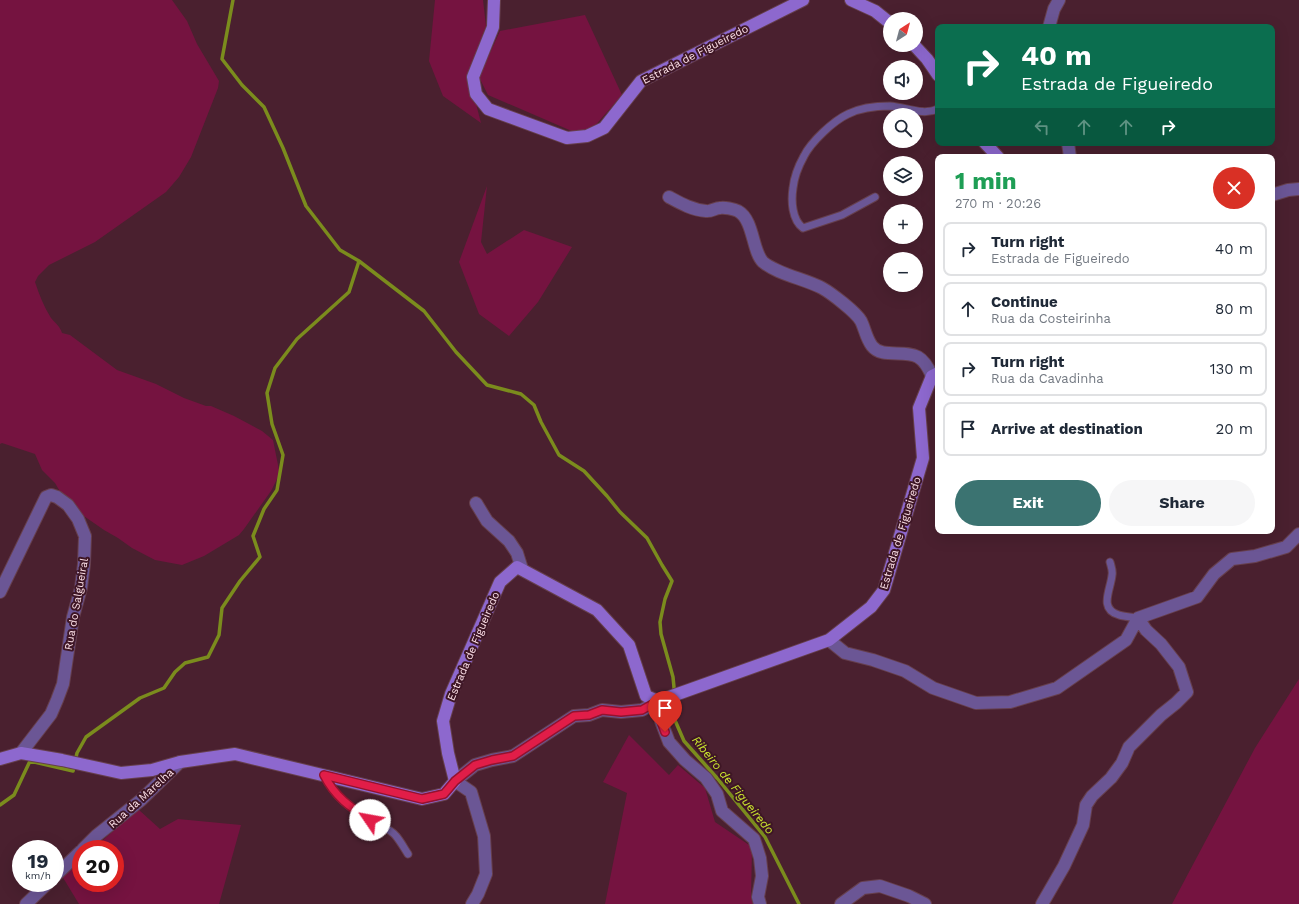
<!DOCTYPE html>
<html lang="en">
<head>
<meta charset="utf-8">
<style>
  body { margin:0; font-family:"Work Sans",sans-serif; background:#f6f6f7; color:#1f2937; height:100vh; display:flex; flex-direction:column; font-size:15px; white-space:nowrap }
  * { box-sizing:border-box; margin:0 }
  p { font-size:13px; color:#747a83 }
  .icon { flex:none; width:22px; height:22px; fill:none; stroke:currentColor; stroke-width:2; stroke-linecap:round; stroke-linejoin:round }
  .map { position:relative; flex:1; overflow:hidden }
  .details { position:absolute; left:935px; top:154px; width:340px; height:380px; display:flex; flex-direction:column; background:#fff; border-radius:8px; box-shadow:0 4px 16px #0002 }
  .details>* { flex:none }
  .top-card { position:absolute; left:935px; top:24px; width:340px; height:122px; border-radius:8px; box-shadow:0 4px 16px #0002; background:#0b6e4f; color:#fff; overflow:hidden }
  .needle { width:26px; rotate:36deg }
  .tools { position:absolute; left:883px; top:12px; display:grid; gap:8px }
  .tools a { display:grid; place-items:center; width:40px; height:40px; border-radius:50%; background:#fff; box-shadow:0 4px 16px #0002; font-size:20px }
  .speed { position:absolute; left:12px; top:840px; display:flex; gap:8px; font-size:20px; font-weight:700; text-align:center }
  .speed>* { display:grid; place-content:center; width:52px; height:52px; border-radius:50%; background:#fff; box-shadow:0 4px 16px #0002; line-height:1 }
  .speed small { font-size:10px; font-weight:400 }
  .speed .limit { border:6px solid #d22; background:#fff; color:#111 }
  .pin { position:absolute; display:grid; place-items:center; width:34px; height:34px; color:#fff; margin:-41px -17px; border-radius:50% 50% 50% 0; rotate:-45deg; box-shadow:0 0 4px #0007 }
  .pin .icon { rotate:45deg }
  .me { position:absolute; width:44px; margin:-22px; rotate:303deg; stroke-linejoin:round; filter:drop-shadow(0 0 3px #0008) }
  .turn { display:flex; align-items:center; gap:14px; height:84px; padding:0 20px; font-size:18px }
  .turn .icon { width:52px; height:52px; stroke-width:2.5 }
  .turn b { display:block; font-size:28px; line-height:34px }
  .lanes { display:flex; align-items:center; height:38px; padding:0 20px; background:#0003; justify-content:center; gap:20px; direction:ltr }
  .lanes .off { opacity:.35 }
  .round { display:grid; place-items:center; flex:none; width:42px; height:42px; border-radius:21px; background:#f6f6f7 }
  .summary { display:flex; align-items:center; justify-content:space-between; height:68px; padding:0 20px }
  h1 { font-size:24px; font-weight:700; line-height:30px; color:#1e9e55 }
  .button { display:flex; gap:8px; margin-top:auto; padding:8px 20px }
  .button a { flex:1; height:46px; border-radius:24px; background:#3b7371; color:#fff; font-size:16px; font-weight:700; line-height:46px; text-align:center }
  .button a+a { background:#f6f6f7; color:#1f2937 }
  ul { padding:0; list-style:none }
  li { display:flex; align-items:center; gap:12px; height:54px; margin:0 8px 6px; padding:0 12px; border:2px solid #e0e1e3; border-radius:8px }
  li div { flex:1 }
  li b { display:block; font-size:15px }
  li em { font-style:normal }
  .map>svg:first-child { display:block }
</style>
</head>
<body>
<div class="map">
<svg width="1299" height="904" viewBox="0 0 1299 904">
  <rect width="100%" height="100%" fill="#4a202f"/>
  <path fill="#751340" d="M0,0H172L187,21L197,44L219,81L218,88L191,157L179,177L166,192L95,242L49,265L38,276L35,282C39,294 44,307 51,318C55,323 60,326 62,333L70,335L117,370L156,384L184,398L206,406H211L234,416L262,431L273,440L279,470L278,477L271,491L244,529L239,535L204,556L182,565L155,560L132,548L118,538L104,530L68,505L55,483L42,470L35,454L2,443L0,444Z
    M435,0H483L486,26L468,73L481,123L443,96L429,61Z
    M585,15L622,95L593,128L574,132L488,95L479,77L500,31Z
    M487,186L481,242L487,254L524,230L572,247L538,302L509,336L479,314L459,262Z
    M1299,679V904H1172L1255,748Z
    M629,735L669,775L678,765L705,788L715,822L752,847L751,898L753,904H605L627,793L603,782Z
    M139,810L160,829L178,819L241,825L219,904H79L62,876L81,859V883H115V849H93L120,825Z"/>
  <g fill="none" stroke-linecap="round" stroke-linejoin="round">
    <path stroke="#7b8c1d" stroke-width="3.5" d="M233,0L222,59L242,85L264,107L283,148L306,206L340,250L359,261L424,311L456,352L487,385L521,394L534,405L541,422L559,455L584,471L607,496L620,512L647,538L662,565L672,581L665,599L660,622L661,634L673,677L676,708L674,718L684,741L717,778L765,837L799,904
      M0,805L14,795L30,761L73,771L77,753L86,737L140,698L164,688L175,672L185,663L208,657L219,635L222,608L240,581L260,557L253,536L264,509L277,490L283,455L272,424L267,393L275,368L297,339L349,292L359,261"/>
    <g stroke="#663f4d" stroke-width="9">
      <path id="lane" d="M875,197L842,215L803,228C792,220 791,201 793,188C794,178 799,165 804,156C811,142 833,121 848,114C860,108 876,106 890,106C906,107 922,116 938,109
        M1110,562C1111,566 1113,571 1112,575C1111,589 1098,609 1119,615C1125,617 1132,617 1138,618
        M324,775C334,796 350,808 370,820C378,825 390,828 396,836C401,842 404,848 408,854"/>
    </g>
    <g stroke="#663f4d" stroke-width="14">
      <path id="street" d="M1049,27L1054,9L1059,0
        M1068,143L1070,157
        M1272,195L1288,190L1299,189
        M669,197C680,203 692,210 706,211C711,212 715,208 720,208C724,207 734,209 738,211C754,220 752,251 763,262C777,274 805,279 822,288C831,293 856,312 861,321C865,329 866,338 872,346C882,359 904,349 918,357C925,361 929,369 932,376
        M476,503L487,521L509,541L517,553L522,569
        M0,592L46,497L51,495L57,497L68,505L78,519L85,536L84,564L81,588L73,617L63,684L57,700L51,714L21,753
        M829,640L845,653L873,660L905,671L933,688L976,703L1010,702L1057,688L1126,640L1138,618L1197,597L1214,574L1232,559L1255,556L1286,547L1299,534
        M83,849L96,836L141,800L180,762
        M55,876L81,851
        M26,904L48,883
        M472,904L478,894L486,874L484,836L471,792L455,781L475,765L492,760L513,756L574,716L589,715L602,710L621,712L642,710L658,701L661,721L669,742L685,760L706,778L717,794L722,811L754,839L760,858L762,876L758,897L760,904
        M841,904L863,888L880,886L909,896L925,904
        M1042,904L1064,866L1083,825L1086,805L1092,796L1111,778L1122,763L1129,747L1161,715L1176,703L1187,692L1179,667L1161,644L1146,630L1138,618"/>
    </g>
    <g stroke="#663f4d" stroke-width="14">
      <path id="secondary" d="M494,0L493,27L473,77L476,94L488,109L567,138L587,136L604,128L641,81L803,0
        M851,0L875,11L890,23
        M914,45L927,59L938,75
        M985,143L998,157
        M0,759L21,753L62,760L121,773L152,770L180,762L235,754L422,799L444,794L455,781L448,753L443,721L451,694L500,582L517,567L597,610L629,645L646,696L658,701L829,640L871,607L884,590L923,458L919,408L932,376L938,373"/>
    </g>
    <use href="#lane" stroke="#6b5695" stroke-width="7"/>
    <use href="#street" stroke="#6b5695" stroke-width="12"/>
    <use href="#secondary" stroke="#8d68ce" stroke-width="12"/>
  </g>
  <g fill="none" stroke-linecap="round" stroke-linejoin="round">
    <g stroke="#92132f" stroke-width="10">
      <path id="route" d="M370,820C350,807 335,797 324,775L422,799L444,794L455,781L475,765L492,760L513,756L574,716L589,715L602,710L621,712L642,710L658,701L661,721L665,732"/>
    </g>
    <use href="#route" stroke="#e11d48" stroke-width="7"/>
  </g>
  <g text-anchor="middle" stroke-width="4" stroke-linejoin="round" paint-order="stroke">
    <g font-size="11" fill="#fce0e8" stroke="#3e1625">
      <text transform="translate(695 54) rotate(-27)" y="4">Estrada de Figueiredo</text>
      <text transform="translate(900 533) rotate(-73)" y="4">Estrada de Figueiredo</text>
      <text transform="translate(76 604) rotate(-80)" y="4">Rua do Salgueiral</text>
      <text transform="translate(473 646) rotate(-67)" y="4">Estrada de Figueiredo</text>
      <text transform="translate(141 798) rotate(-42)" y="4">Rua da Marelha</text>
    </g>
    <g font-size="12" font-style="italic" fill="#cbe72f" stroke="#3e1625">
      <text transform="translate(733 785) rotate(51)" y="4">Ribeiro de Figueiredo</text>
    </g>
  </g>
</svg>
<div class="tools">
<a><svg class="needle" viewBox="-14 -14 28 28"><path d="M0-13l5 13h-10z" fill="#e53935"/><path d="M0 13l5-13h-10z" fill="#747a83"/></svg></a>
<a><svg class="icon" aria-label="sound" viewBox="0 0 24 24"><path d="M4 9h4l5-4v14l-5-4H4zM17 9q2 3 0 6"/></svg></a>
<a><svg class="icon" aria-label="search" viewBox="0 0 24 24"><circle cx="10" cy="10" r="6"/><path d="M15 15l6 6"/></svg></a>
<a><svg class="icon" aria-label="layers" viewBox="0 0 24 24"><path d="M12 4l9 5-9 5-9-5zM3 14l9 5 9-5"/></svg></a>
<a>+</a>
<a>−</a>
</div>
<div class="speed"><div>19<small>km/h</small></div><div class="limit">20</div></div>
<div class="pin" style="left:665px;top:732px;background:#d93025"><svg class="icon" aria-label="arrive" viewBox="0 0 24 24"><path d="M6 21V4h12l-3 4 3 4H6"/></svg></div>
<svg class="me" style="left:370px;top:820px" viewBox="-20 -20 40 40"><circle r="19" fill="#fff"/><path d="M0-13L10 11 0 6-10 11z" fill="#e11d48"/></svg>
<div class="top-card">
<div class="turn"><svg class="icon" aria-label="right" viewBox="0 0 24 24"><path d="M7 20v-9h11M14 6l5 5-5 5"/></svg><div><b>40 m</b>Estrada de Figueiredo</div></div>
<div class="lanes"><svg class="icon off" aria-label="left" viewBox="0 0 24 24"><path d="M17 20v-9H6M10 6l-5 5 5 5"/></svg><svg class="icon off" aria-label="ahead" viewBox="0 0 24 24"><path d="M12 20V5M6 11l6-6 6 6"/></svg><svg class="icon off" aria-label="ahead" viewBox="0 0 24 24"><path d="M12 20V5M6 11l6-6 6 6"/></svg><svg class="icon" aria-label="right" viewBox="0 0 24 24"><path d="M7 20v-9h11M14 6l5 5-5 5"/></svg></div>
</div>
<section class="details">
<div class="summary"><div><h1>1 min</h1><p>270 m · 20:26</p></div><a class="round" style="background:#d93025;color:#fff"><svg class="icon" aria-label="close" viewBox="0 0 24 24"><path d="M6 6l12 12M18 6L6 18"/></svg></a></div>
<ul>
<li><svg class="icon" aria-label="right" viewBox="0 0 24 24"><path d="M7 20v-9h11M14 6l5 5-5 5"/></svg><div><b>Turn right</b><p>Estrada de Figueiredo</p></div><em>40 m</em></li>
<li><svg class="icon" aria-label="ahead" viewBox="0 0 24 24"><path d="M12 20V5M6 11l6-6 6 6"/></svg><div><b>Continue</b><p>Rua da Costeirinha</p></div><em>80 m</em></li>
<li><svg class="icon" aria-label="right" viewBox="0 0 24 24"><path d="M7 20v-9h11M14 6l5 5-5 5"/></svg><div><b>Turn right</b><p>Rua da Cavadinha</p></div><em>130 m</em></li>
<li><svg class="icon" aria-label="arrive" viewBox="0 0 24 24"><path d="M6 21V4h12l-3 4 3 4H6"/></svg><div><b>Arrive at destination</b></div><em>20 m</em></li>
</ul>
<div class="button"><a>Exit</a><a>Share</a></div>
</section>
</div>
</body>
</html>
